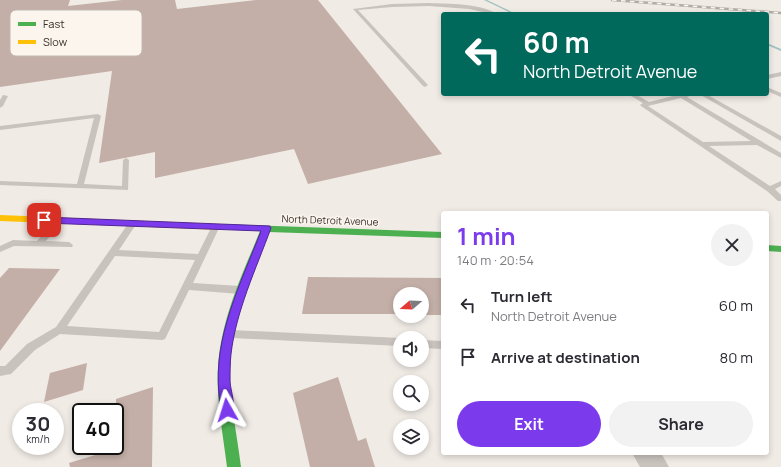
<!DOCTYPE html>
<html lang="en">
<head>
<meta charset="utf-8">
<style>
  body { margin:0; font-family:Manrope,sans-serif; background:#f2f2f3; color:#2b2b33; height:100vh; display:flex; flex-direction:column; font-size:15px; white-space:nowrap }
  * { box-sizing:border-box; margin:0 }
  p { font-size:13px; color:#7c7c81 }
  .icon { flex:none; width:22px; height:22px; fill:none; stroke:currentColor; stroke-width:2; stroke-linecap:round; stroke-linejoin:round }
  .map { position:relative; flex:1; overflow:hidden }
  .drawer { position:absolute; left:441px; top:211px; width:328px; height:244px; display:flex; flex-direction:column; background:#fff; border-radius:4px; box-shadow:0 2px 6px #0003 }
  .drawer>* { flex:none }
  .guide { position:absolute; left:441px; top:12px; width:328px; height:84px; border-radius:4px; box-shadow:0 2px 6px #0003; background:#00695c; color:#fff; overflow:hidden }
  .needle { width:26px; rotate:251deg }
  .buttons { position:absolute; left:393px; top:287px; display:grid; gap:8px }
  .buttons a { display:grid; place-items:center; width:36px; height:36px; border-radius:50%; background:#fff; box-shadow:0 2px 6px #0003; font-size:20px }
  .speed { position:absolute; left:12px; top:403px; display:flex; gap:8px; font-size:20px; font-weight:700; text-align:center }
  .speed>* { display:grid; place-content:center; width:52px; height:52px; border-radius:50%; background:#fff; box-shadow:0 2px 6px #0003; line-height:1 }
  .speed small { font-size:10px; font-weight:400 }
  .speed .limit { border:2px solid #111; border-radius:6px; background:#fff; color:#111 }
  .pin { position:absolute; display:grid; place-items:center; width:34px; height:34px; color:#fff; margin:-17px; border-radius:8px; box-shadow:0 2px 6px #0006 }
  .me { position:absolute; width:44px; margin:-22px; rotate:354deg; stroke-linejoin:round; filter:drop-shadow(0 0 3px #0008) }
  .turn { display:flex; align-items:center; gap:14px; height:84px; padding:0 16px; font-size:18px }
  .turn .icon { width:52px; height:52px; stroke-width:2.5 }
  .turn b { display:block; font-size:28px; line-height:34px }
  .round { display:grid; place-items:center; flex:none; width:42px; height:42px; border-radius:21px; background:#f2f2f3 }
  .summary { display:flex; align-items:center; justify-content:space-between; height:68px; padding:0 16px }
  h1 { font-size:24px; font-weight:700; line-height:30px; color:#7c3aed }
  .primary-button { display:flex; gap:8px; margin-top:auto; padding:8px 16px }
  .primary-button a { flex:1; height:46px; border-radius:24px; background:#7c3aed; color:#fff; font-size:16px; font-weight:700; line-height:46px; text-align:center }
  .primary-button a+a { background:#f2f2f3; color:#2b2b33 }
  ul { padding:0; list-style:none }
  li { display:flex; align-items:center; gap:12px; height:52px; padding:0 16px }
  li div { flex:1 }
  li b { display:block; font-size:15px }
  li em { font-style:normal }
  .map>svg:first-child { display:block }
</style>
</head>
<body>
<div class="map">
<svg width="781" height="467" viewBox="0 0 781 467">
  <rect width="100%" height="100%" fill="#f0ebe5"/>
  <g fill="none" stroke-linecap="round" stroke-linejoin="round">
    <path fill="#a1c2c1" fill-rule="evenodd" d="M484,0H487L516,14H513Z
      M767,43L781,49V51L767,45Z"/>
  </g>
  <path fill="#c3afa7" d="M0,0H70L68,6L122,0H175L177,9L256,0H318L442,154L308,184L294,149L155,178V152L99,163L112,71L0,87Z
    M9,268L60,269L0,351V278Z
    M308,277L443,278V315H422V294H400V314H302Z
    M87,363L83,390L44,402L50,373Z
    M338,377L358,441L366,438L375,467H310L293,393Z
    M153,387L152,467H70L69,463L115,449L116,399Z"/>
  <g fill="none" stroke-linecap="round" stroke-linejoin="round">
    <path fill="#c9c3be" fill-rule="evenodd" d="M429,3C448,4 480,3 497,14H492L469,9L429,6L392,7L358,10L427,84L428,85L425,87L423,86L353,9L392,4Z
      M781,72V76L767,79V75Z
      M767,87L781,93V97L767,91Z
      M624,94H635L649,102L681,94H696L687,97L781,153V158L757,145L709,146L770,186L781,181V186L775,189L781,195V201H778L767,191L641,106L640,105L643,103L631,96ZM681,98L751,141L703,142L648,106Z
      M699,94H706L781,136V141Z
      M3,95L8,96L3,106L0,108V100Z
      M98,114L101,116L84,184L122,186L123,160L126,158L129,160L128,190L0,185V181L77,184L94,118L0,130V126Z
      M59,218L63,221L46,241L69,242L73,245L72,247L14,246L0,252V246L13,240L37,241L56,219Z
      M133,220L137,223L119,250L198,254L213,224H219L220,226L193,283L240,286L243,287L245,290L243,293L240,294L189,290L165,339L162,340L60,334L35,350L11,374L0,376V366H5L27,344L56,327L130,221ZM115,256L195,260L159,332L67,326Z
      M232,330L400,338H401H400V346L232,338L229,337L227,334L229,331Z
      M422,340L443,341V349L422,348Z"/>
    <path fill="#c9c3be" fill-rule="evenodd" d="M632,453H661L669,467H640Z"/>
    <path fill="#4caf50" fill-rule="evenodd" d="M222,224L443,232V238L269,232C252,276 231,321 230,370C230,402 237,435 241,467H227C223,434 216,400 218,367C221,319 242,275 260,231L219,229L218,227L219,225Z
      M767,245L781,246V252L767,251Z"/>
    <path fill="#ffc107" fill-rule="evenodd" d="M0,215L222,224L226,227L222,230L0,221Z"/>
    <g stroke="#b1aca8" stroke-width="2.5">
      <path id="rail" d="M612,0L781,13"/>
    </g>
    <use href="#rail" stroke="#fbf5ee" stroke-width="1.5" stroke-dasharray="4.5" stroke-linecap="butt"/>
  </g>
  <path fill="#7c3aed" stroke="#51269a" d="M44,217L270,226L271,228C256,269 236,311 231,354C230,363 230,373 230,382C231,392 236,405 232,415L227,417L223,415C220,408 220,401 219,394C213,337 241,283 261,231L44,223L40,220Z"/>
  <g text-anchor="middle" stroke-width="3" stroke-linejoin="round" paint-order="stroke">
    <g font-size="10" fill="#3b302b" stroke="#fbf5ee">
      <text transform="translate(330 220) rotate(2)" y="4">North Detroit Avenue</text>
    </g>
  </g>
  <rect x="10" y="10" width="132" height="46" rx="6" fill="#fbf5ee" stroke="#c1bab4" stroke-width="1"/>
  <rect x="18" y="22" width="18" height="4" fill="#4caf50"/>
  <rect x="18" y="40" width="18" height="4" fill="#ffc107"/>
  <g font-size="11" fill="#3b302b">
    <text x="43" y="28">Fast</text>
    <text x="43" y="46">Slow</text>
  </g>
</svg>
<div class="buttons">
<a><svg class="needle" viewBox="-14 -14 28 28"><path d="M0-13l5 13h-10z" fill="#e53935"/><path d="M0 13l5-13h-10z" fill="#7c7c81"/></svg></a>
<a><svg class="icon" aria-label="sound" viewBox="0 0 24 24"><path d="M4 9h4l5-4v14l-5-4H4zM17 9q2 3 0 6"/></svg></a>
<a><svg class="icon" aria-label="search" viewBox="0 0 24 24"><circle cx="10" cy="10" r="6"/><path d="M15 15l6 6"/></svg></a>
<a><svg class="icon" aria-label="layers" viewBox="0 0 24 24"><path d="M12 4l9 5-9 5-9-5zM3 14l9 5 9-5"/></svg></a>
</div>
<div class="speed"><div>30<small>km/h</small></div><div class="limit">40</div></div>
<div class="pin" style="left:44px;top:220px;background:#d93025"><svg class="icon" aria-label="arrive" viewBox="0 0 24 24"><path d="M6 21V4h12l-3 4 3 4H6"/></svg></div>
<svg class="me" style="left:227px;top:410px" viewBox="-20 -20 40 40"><path d="M0-17L14 15 0 8-14 15z" fill="#7c3aed" stroke="#fff" stroke-width="4"/></svg>
<div class="guide">
<div class="turn"><svg class="icon" aria-label="left" viewBox="0 0 24 24"><path d="M17 20v-9H6M10 6l-5 5 5 5"/></svg><div><b>60 m</b>North Detroit Avenue</div></div>
</div>
<section class="drawer">
<div class="summary"><div><h1>1 min</h1><p>140 m · 20:54</p></div><a class="round"><svg class="icon" aria-label="close" viewBox="0 0 24 24"><path d="M6 6l12 12M18 6L6 18"/></svg></a></div>
<ul>
<li><svg class="icon" aria-label="left" viewBox="0 0 24 24"><path d="M17 20v-9H6M10 6l-5 5 5 5"/></svg><div><b>Turn left</b><p>North Detroit Avenue</p></div><em>60 m</em></li>
<li><svg class="icon" aria-label="arrive" viewBox="0 0 24 24"><path d="M6 21V4h12l-3 4 3 4H6"/></svg><div><b>Arrive at destination</b></div><em>80 m</em></li>
</ul>
<div class="primary-button"><a>Exit</a><a>Share</a></div>
</section>
</div>
</body>
</html>
